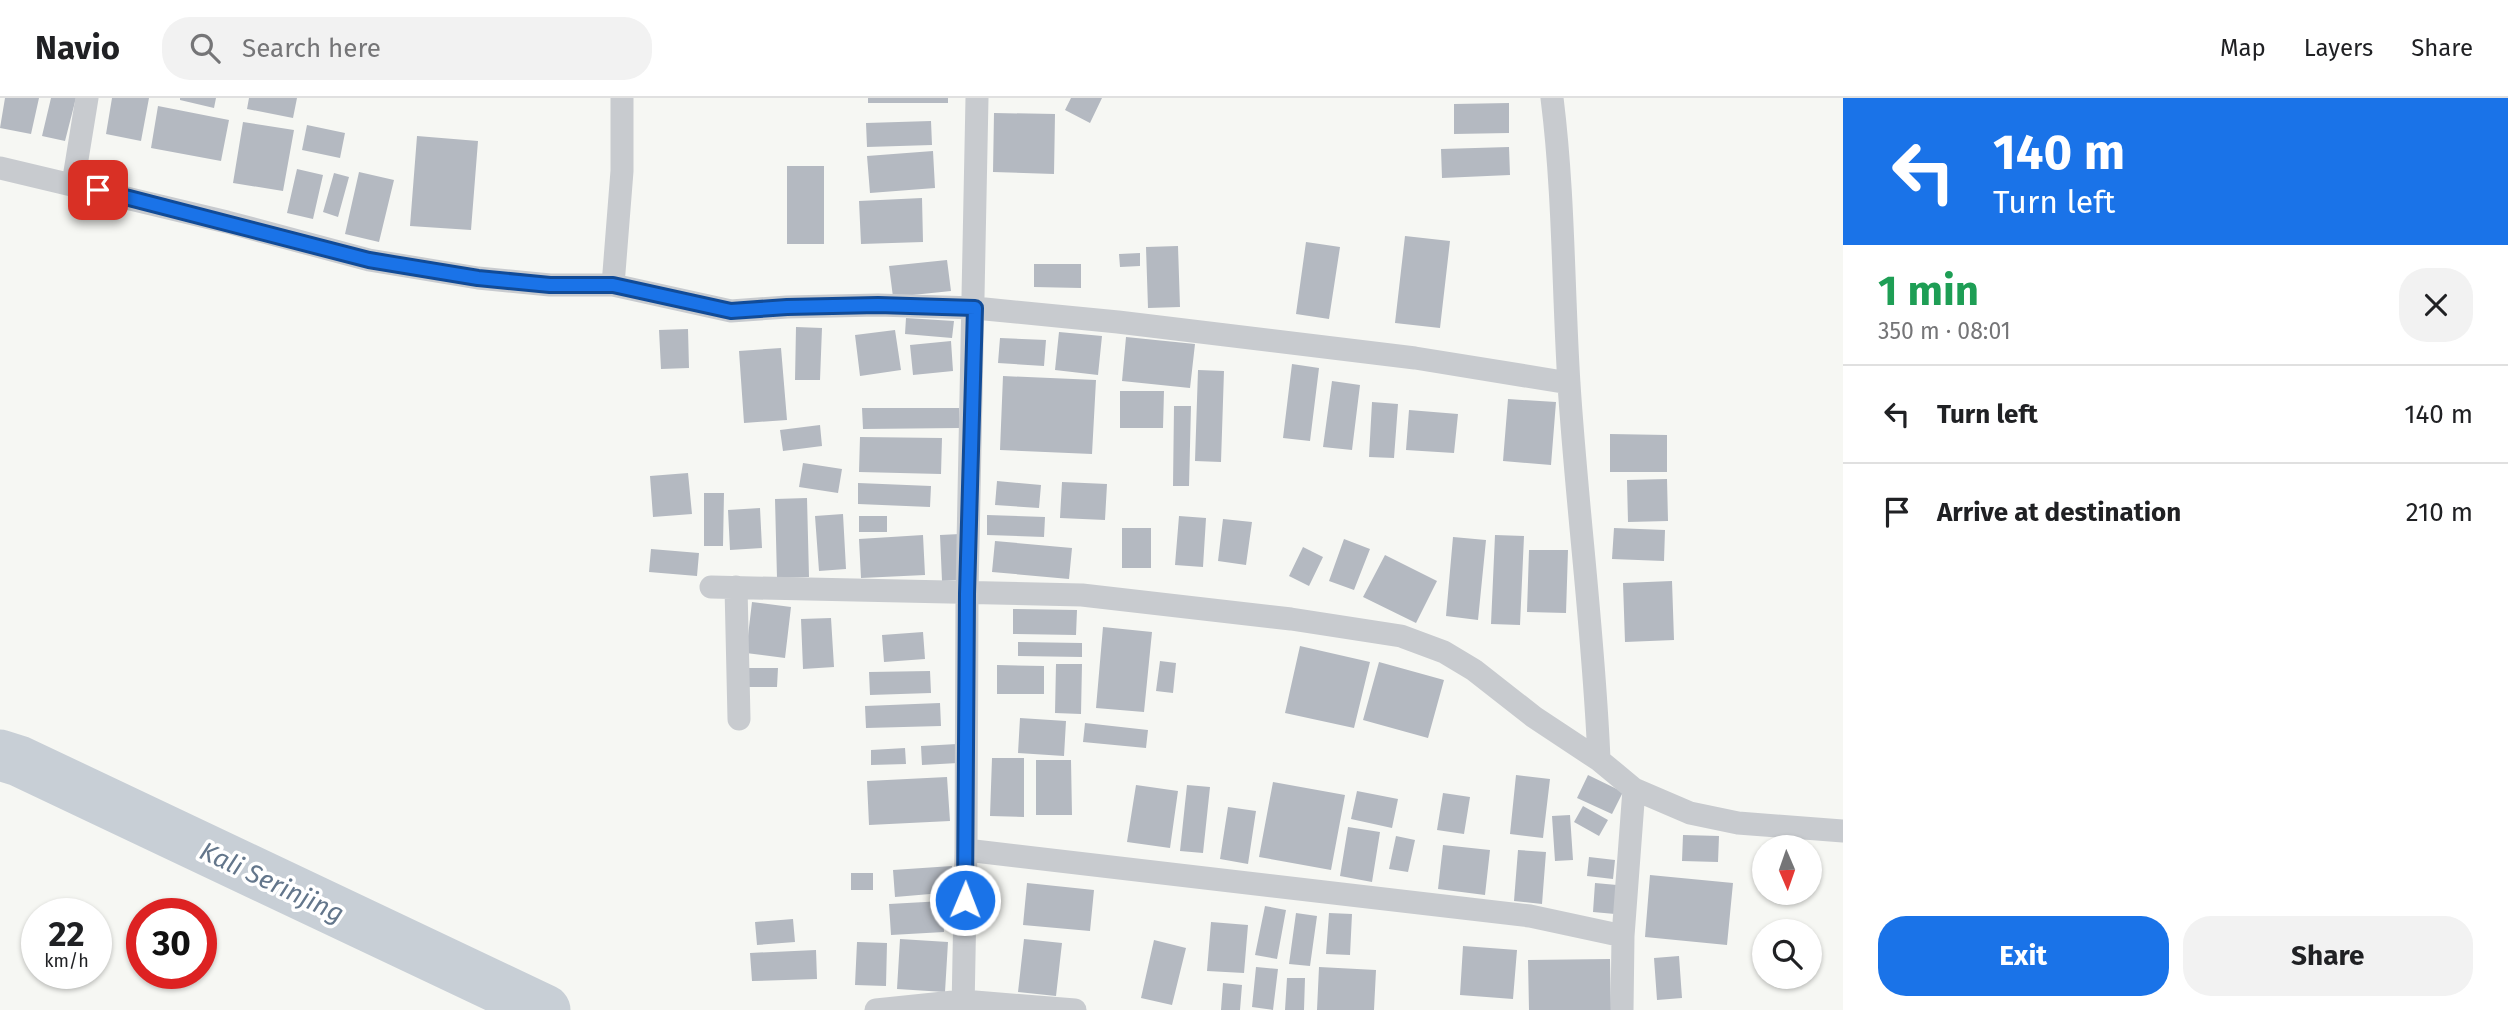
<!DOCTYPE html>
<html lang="en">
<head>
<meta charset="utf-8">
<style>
  body { margin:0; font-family:"Fira Sans",sans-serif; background:#f2f2f2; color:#202124; height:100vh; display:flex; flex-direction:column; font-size:26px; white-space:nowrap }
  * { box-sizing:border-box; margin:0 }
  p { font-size:23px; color:#757577 }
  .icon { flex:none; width:38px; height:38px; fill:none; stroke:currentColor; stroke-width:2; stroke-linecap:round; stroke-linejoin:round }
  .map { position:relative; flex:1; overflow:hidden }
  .panel { display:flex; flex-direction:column; background:#fff; width:665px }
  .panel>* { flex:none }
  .hud { background:#1a73e8; color:#fff; overflow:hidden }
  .needle { width:46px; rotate:178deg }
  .controls { position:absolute; left:1752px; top:737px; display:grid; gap:14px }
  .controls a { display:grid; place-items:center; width:70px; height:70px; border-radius:50%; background:#fff; box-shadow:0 2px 5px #0004; font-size:35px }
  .speed { position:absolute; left:21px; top:800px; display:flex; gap:14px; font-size:35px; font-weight:700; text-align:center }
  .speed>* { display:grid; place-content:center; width:91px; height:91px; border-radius:50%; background:#fff; box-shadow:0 2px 5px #0004; line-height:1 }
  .speed small { font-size:18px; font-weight:400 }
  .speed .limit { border:10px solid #d22; background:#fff; color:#111 }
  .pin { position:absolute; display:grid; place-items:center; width:60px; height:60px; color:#fff; margin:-30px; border-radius:14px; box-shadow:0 4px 10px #0006 }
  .me { position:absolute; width:77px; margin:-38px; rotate:1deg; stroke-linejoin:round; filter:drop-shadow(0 0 5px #0008) }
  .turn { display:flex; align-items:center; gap:24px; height:147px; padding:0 35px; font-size:32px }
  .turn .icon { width:91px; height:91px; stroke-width:2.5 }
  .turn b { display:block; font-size:49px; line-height:60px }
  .round { display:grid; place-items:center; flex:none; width:74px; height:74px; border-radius:28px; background:#f2f2f2 }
  .head { display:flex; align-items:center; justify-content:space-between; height:119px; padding:0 35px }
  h1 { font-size:42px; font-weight:700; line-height:52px; color:#1e9e55 }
  .cta { display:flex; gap:14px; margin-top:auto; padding:14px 35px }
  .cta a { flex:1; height:80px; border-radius:28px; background:#1a73e8; color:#fff; font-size:28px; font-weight:700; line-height:80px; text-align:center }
  .cta a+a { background:#f2f2f2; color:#202124 }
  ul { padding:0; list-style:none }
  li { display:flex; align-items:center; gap:21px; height:98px; padding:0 35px; border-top:2px solid #e0e0e0 }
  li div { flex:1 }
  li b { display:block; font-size:26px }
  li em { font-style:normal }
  header { display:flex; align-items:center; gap:42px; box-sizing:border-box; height:98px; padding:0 35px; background:#fff; border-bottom:2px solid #e0e0e0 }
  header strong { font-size:33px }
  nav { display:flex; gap:38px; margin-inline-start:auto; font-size:24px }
  .search { width:490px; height:63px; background:#f2f2f2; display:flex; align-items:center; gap:18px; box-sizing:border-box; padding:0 24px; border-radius:28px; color:#757577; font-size:26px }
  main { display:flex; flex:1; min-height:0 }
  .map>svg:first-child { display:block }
</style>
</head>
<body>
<header>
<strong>Navio</strong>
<div class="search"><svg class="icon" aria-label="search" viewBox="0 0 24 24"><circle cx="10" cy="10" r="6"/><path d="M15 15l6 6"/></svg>Search here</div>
<nav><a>Map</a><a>Layers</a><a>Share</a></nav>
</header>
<main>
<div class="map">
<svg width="1843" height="912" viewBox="0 0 1843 912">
  <rect width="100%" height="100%" fill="#f6f7f3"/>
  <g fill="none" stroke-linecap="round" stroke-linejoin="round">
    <path stroke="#c8cfd6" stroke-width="51" d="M0,657L19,663L545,912"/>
  </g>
  <path fill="#b4b9c1" d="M5,0H39L31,36L0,30Z
    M51,0H76L65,43L42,38Z
    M112,0H149L141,43L106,36Z
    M180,0H216L214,10L180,2Z
    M249,0H297L293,20L247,11Z
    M868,0H948V5H868Z
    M1071,0H1102L1090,25L1065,12Z
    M1509,5V35L1454,36V6Z
    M158,8L229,22L221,63L151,50Z
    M994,15L1055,16L1054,76L993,74Z
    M931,23L932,47L867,49L866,25Z
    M243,24L294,32L283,93L233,85Z
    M307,27L345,35L340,60L302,52Z
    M417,38L478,43L471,132L410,128Z
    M1509,49L1510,77L1442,80L1441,51Z
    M933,53L935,90L870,95L867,58Z
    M787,68H824V146H787Z
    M297,71L323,77L313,121L287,115Z
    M359,74L394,82L379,144L345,136Z
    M334,75L349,79L338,119L323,114Z
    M922,100L923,144L861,146L859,103Z
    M1405,138L1450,143L1440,230L1395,225Z
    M1306,144L1340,149L1329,221L1296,216Z
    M1178,148L1180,209L1148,210L1146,149Z
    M1140,155V168L1120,169L1119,156Z
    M947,162L951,193L893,199L889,168Z
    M1034,166H1081V190L1034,189Z
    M906,220L954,223L952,240L905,236Z
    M796,229L822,230L820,282H795Z
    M688,231L689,270L661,271L659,232Z
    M895,232L901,272L860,278L855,237Z
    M1059,234L1102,238L1098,277L1055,272Z
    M1126,239L1195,246L1190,290L1122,283Z
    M1000,240L1046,242L1044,268L998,265Z
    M951,243L953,273L913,277L910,247Z
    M781,250L787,322L744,325L739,253Z
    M1292,266L1319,270L1310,343L1283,340Z
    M1198,272L1224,273L1221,364L1195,363Z
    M1003,278L1096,282L1092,356L1000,352Z
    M1332,283L1360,287L1352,352L1323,349Z
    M1120,293H1164L1163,330H1120Z
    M1508,301L1556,304L1551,367L1503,363Z
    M1372,304L1398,306L1394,360L1369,359Z
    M1174,308H1191L1189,388H1173Z
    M862,310H959V330L863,331Z
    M1409,312L1458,316L1454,355L1406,352Z
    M820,327L822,348L783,353L780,332Z
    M1610,336L1667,337V374H1610Z
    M860,339L942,340L941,376L859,374Z
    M803,365L842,371L838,395L799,389Z
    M688,375L692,416L653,419L650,378Z
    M1667,381L1668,423L1628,424L1627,382Z
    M997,383L1041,387L1039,410L995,407Z
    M1062,384L1107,386L1105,422L1060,420Z
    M858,385L931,388L930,409L858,406Z
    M704,395H724L723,448H704Z
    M807,400L809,479L777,480L775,401Z
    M760,410L762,450L730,452L728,412Z
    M843,416L846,471L819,473L815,418Z
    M987,417L1045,419L1044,439L987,437Z
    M859,418H887V434H859Z
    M1179,418L1206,420L1203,469L1175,467Z
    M1223,421L1252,424L1246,467L1218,463Z
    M1122,430H1151V470H1122Z
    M1614,430L1665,432L1664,463L1612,461Z
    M960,436L962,482L942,483L940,437Z
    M923,437L925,477L861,480L859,441Z
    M1495,437L1524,438L1520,527L1491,526Z
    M1453,439L1486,442L1478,522L1446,518Z
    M1344,441L1370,451L1354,492L1329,483Z
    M995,443L1072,450L1069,481L992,474Z
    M1303,449L1323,459L1309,488L1289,478Z
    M651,451L699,455L697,478L649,474Z
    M1529,452H1568L1566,515L1527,514Z
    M1385,457L1437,483L1416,525L1363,499Z
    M1672,483L1674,542L1625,544L1623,485Z
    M752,504L791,509L785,560L746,555Z
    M1013,511L1077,512L1076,537L1013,536Z
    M831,520L834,569L803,571L801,521Z
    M1103,529L1152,534L1144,614L1096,610Z
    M923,534L925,561L884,564L882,537Z
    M1018,544L1082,545V559L1018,558Z
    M1300,548L1370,564L1354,630L1285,615Z
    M1160,563L1176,565L1173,595L1156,593Z
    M1379,564L1444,582L1428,640L1363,622Z
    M1056,566H1082L1081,616L1055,615Z
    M997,567L1044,568V596H997Z
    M746,570H778L777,589H745Z
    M930,573L931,595L870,597L869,574Z
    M940,605L941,628L866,630L865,608Z
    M1020,620L1066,623L1064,658L1018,655Z
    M1085,625L1148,632L1146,650L1083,644Z
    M957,646L958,665L922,667L921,648Z
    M905,650L906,666L871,667V652Z
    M992,660H1024V719L990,718Z
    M1036,662H1071L1072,717H1036Z
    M1516,677L1550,681L1543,740L1510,736Z
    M1588,677L1623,694L1612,716L1577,700Z
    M947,679L950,723L869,727L867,683Z
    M1273,684L1345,697L1331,772L1259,759Z
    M1136,687L1178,693L1170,750L1127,744Z
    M1187,687L1210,689L1203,755L1180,753Z
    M1357,693L1398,701L1392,730L1351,721Z
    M1443,695L1470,699L1464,736L1437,732Z
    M1583,708L1608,722L1599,738L1574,724Z
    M1228,709L1256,713L1248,766L1220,761Z
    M1570,717L1573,762L1555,763L1552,718Z
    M1348,729L1380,734L1372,784L1340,778Z
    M1683,737L1719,738L1718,764L1682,763Z
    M1396,738L1415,742L1408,774L1389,771Z
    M1443,747L1490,752L1485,797L1438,791Z
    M1518,752L1546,754L1542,806L1514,803Z
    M1589,759L1615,762L1613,781L1587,778Z
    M952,768L954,794L895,799L893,772Z
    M851,775H873V792H851Z
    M1650,777L1733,785L1727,847L1645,839Z
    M1027,785L1094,792L1090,833L1023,827Z
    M1595,785L1617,787L1615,816L1593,814Z
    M943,803L944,834L891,837L889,806Z
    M1265,808L1286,812L1277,861L1255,857Z
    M1296,815L1317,818L1310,868L1289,866Z
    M1329,815L1352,816L1350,857L1326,856Z
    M793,821L795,844L757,847L755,824Z
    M1211,824L1248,827L1244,875L1207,873Z
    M900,841L948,844L945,894L897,891Z
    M1024,841L1062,845L1056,898L1018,894Z
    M1154,842L1186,850L1172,907L1141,900Z
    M857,844L887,845L886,888L855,887Z
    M1463,848L1517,852L1513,901L1460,897Z
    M816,852L817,881L752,883L750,855Z
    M1679,858L1682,900L1657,902L1654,860Z
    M1610,861L1611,912H1529L1528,862Z
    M1256,869L1278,871L1273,912L1252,909Z
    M1319,869L1376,872L1374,912H1317Z
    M1287,880H1305L1304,912H1285Z
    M1223,885L1242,887L1240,912H1221Z"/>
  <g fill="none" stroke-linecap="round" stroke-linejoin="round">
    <path stroke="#c8cbcf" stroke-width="23" d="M1552,0C1564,95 1563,191 1569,286C1577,411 1594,536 1599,662
      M0,70L227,124L369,162L478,180L550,187H613L731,213L787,209L878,207L975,210L1118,224L1415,260L1569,285
      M73,86L87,0
      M613,187L622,73V0
      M711,489L1082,497L1291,521L1401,538L1444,554L1474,572L1534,619L1599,662L1634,691L1690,715L1738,725L1843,733
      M736,489L739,621
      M966,752L1530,818L1623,838
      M876,912L963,903L1075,912
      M963,912L966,752L967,496L977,0
      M1622,912L1623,838L1634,691"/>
  </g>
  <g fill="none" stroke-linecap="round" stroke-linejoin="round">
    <g stroke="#114b97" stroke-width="18">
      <path id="route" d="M98,92L369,162L478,180L550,187H613L731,213L787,209L878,207L975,210L967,496L965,802"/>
    </g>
    <use href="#route" stroke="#1a73e8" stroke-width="12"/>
  </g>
  <g text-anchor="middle" stroke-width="7" stroke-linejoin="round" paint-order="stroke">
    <g font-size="26" font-style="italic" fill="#63768b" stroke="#fff">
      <text transform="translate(272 784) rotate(25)" y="9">Kali Serinjing</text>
    </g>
  </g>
</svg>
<div class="controls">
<a><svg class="needle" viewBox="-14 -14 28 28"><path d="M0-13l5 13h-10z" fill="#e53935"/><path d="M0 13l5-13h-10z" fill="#757577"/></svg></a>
<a><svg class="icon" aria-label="search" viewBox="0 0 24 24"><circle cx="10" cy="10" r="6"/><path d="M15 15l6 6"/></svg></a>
</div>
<div class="speed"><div>22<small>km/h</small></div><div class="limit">30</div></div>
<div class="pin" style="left:98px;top:92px;background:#d93025"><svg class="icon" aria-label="arrive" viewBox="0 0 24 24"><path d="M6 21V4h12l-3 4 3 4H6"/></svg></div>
<svg class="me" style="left:965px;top:802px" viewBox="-20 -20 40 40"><circle r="17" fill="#1a73e8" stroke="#fff" stroke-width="3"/><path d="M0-11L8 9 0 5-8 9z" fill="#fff"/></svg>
</div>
<section class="panel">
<div class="hud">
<div class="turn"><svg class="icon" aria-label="left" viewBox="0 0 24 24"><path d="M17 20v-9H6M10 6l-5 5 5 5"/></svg><div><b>140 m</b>Turn left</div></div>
</div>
<div class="head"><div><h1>1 min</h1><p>350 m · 08:01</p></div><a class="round"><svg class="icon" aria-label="close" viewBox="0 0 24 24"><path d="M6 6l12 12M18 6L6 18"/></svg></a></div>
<ul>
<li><svg class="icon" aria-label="left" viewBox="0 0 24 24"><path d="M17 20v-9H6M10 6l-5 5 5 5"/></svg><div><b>Turn left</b></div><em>140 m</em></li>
<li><svg class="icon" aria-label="arrive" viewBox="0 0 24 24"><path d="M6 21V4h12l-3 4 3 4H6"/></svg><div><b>Arrive at destination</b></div><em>210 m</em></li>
</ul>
<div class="cta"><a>Exit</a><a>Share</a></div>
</section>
</main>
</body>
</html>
